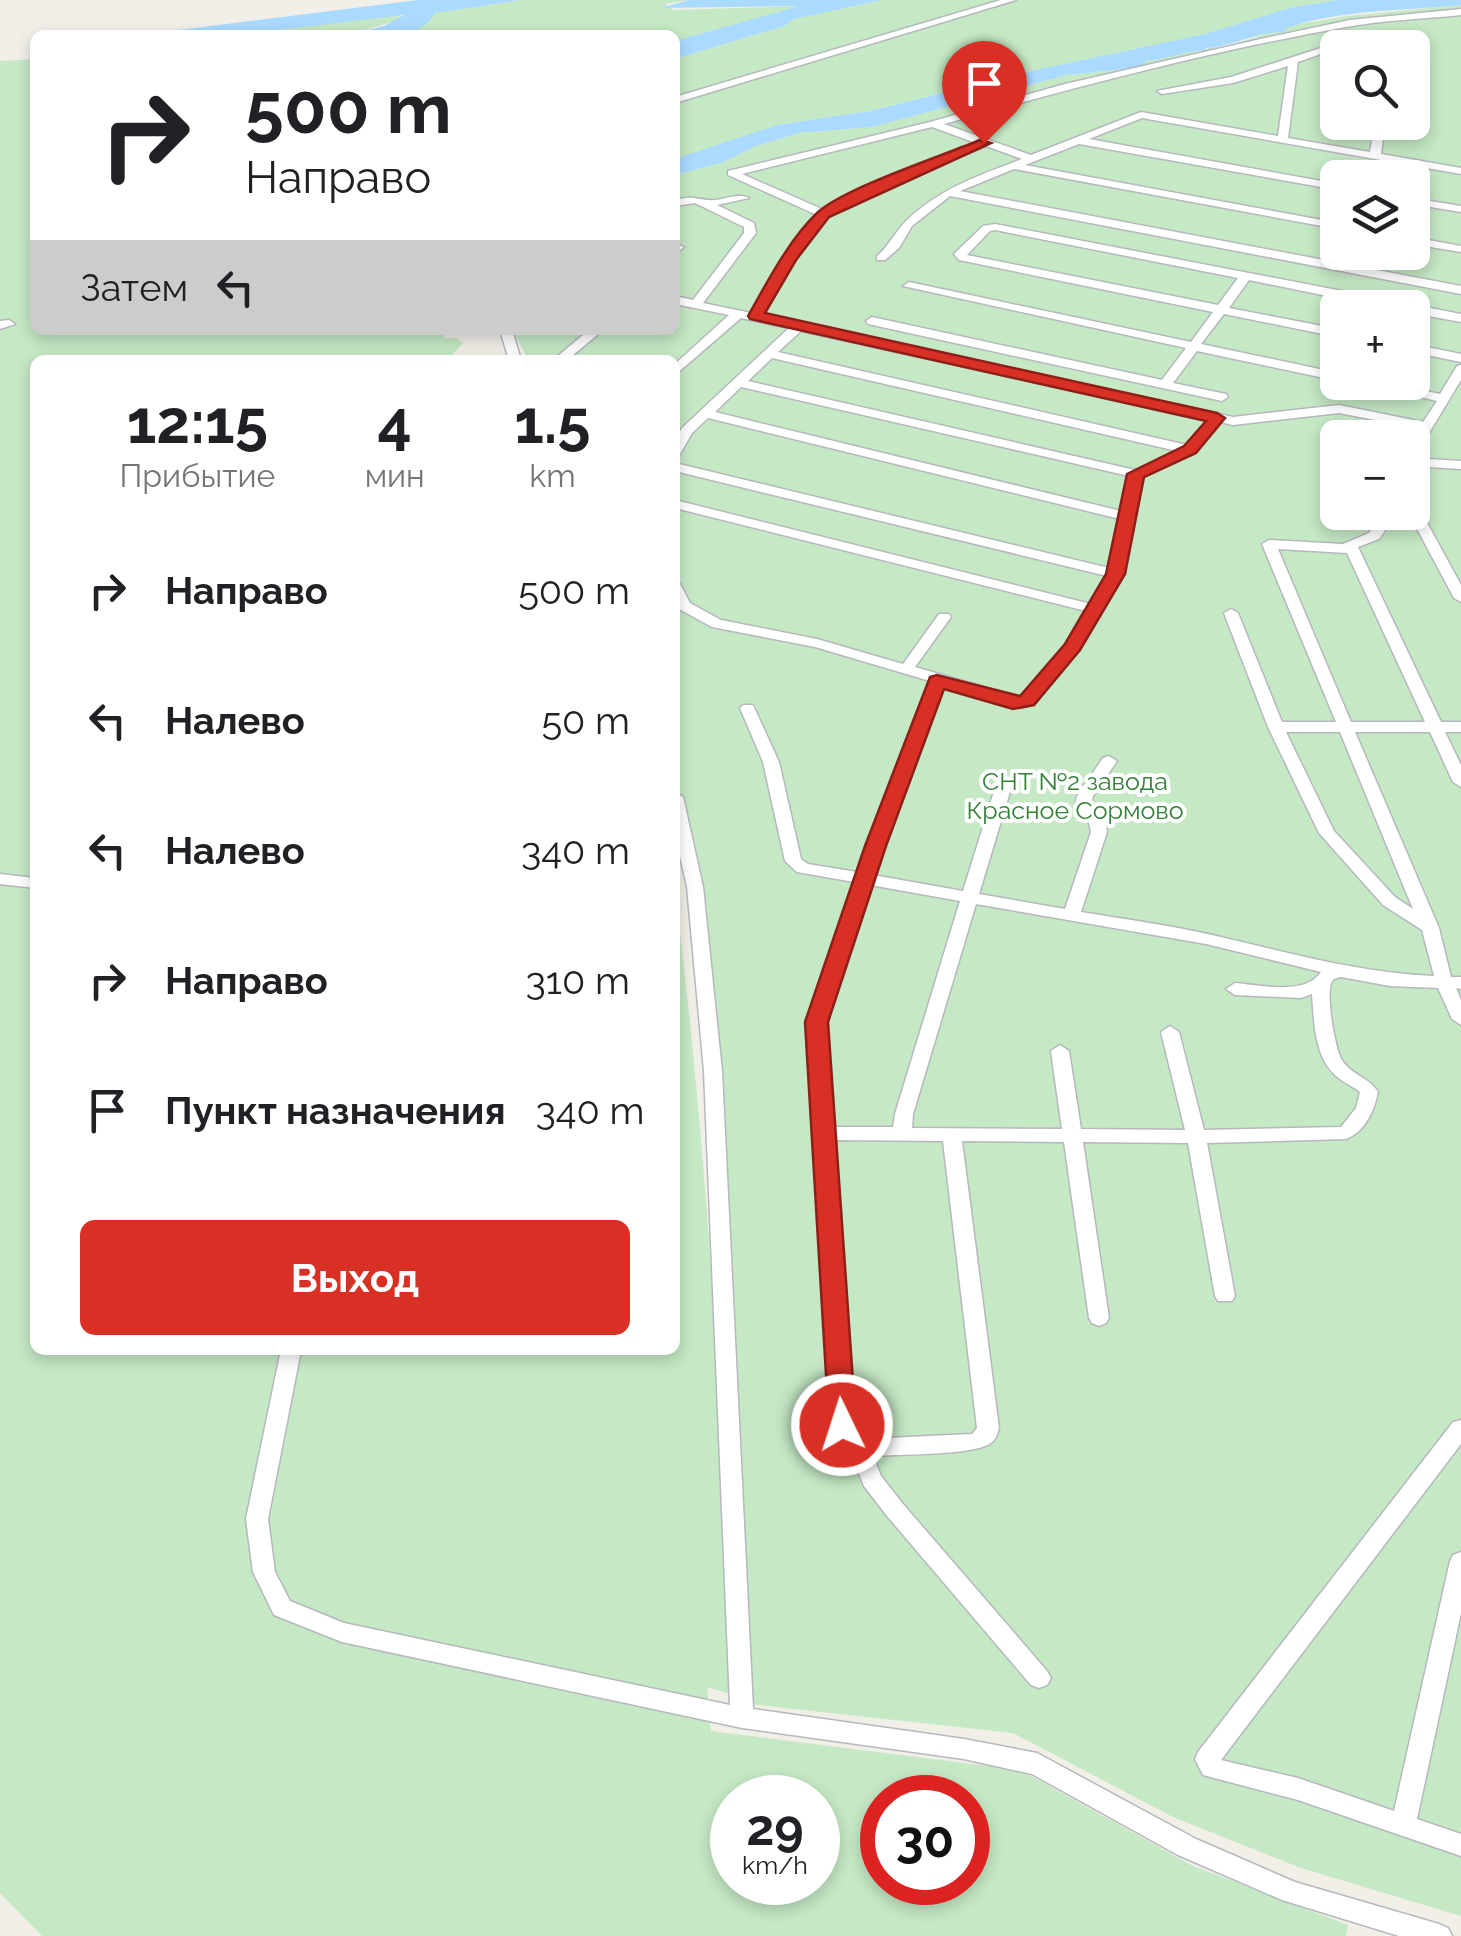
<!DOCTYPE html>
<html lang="ru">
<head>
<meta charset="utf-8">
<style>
  body { margin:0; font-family:Raleway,sans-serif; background:#f2f2f2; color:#202124; height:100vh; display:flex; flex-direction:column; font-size:38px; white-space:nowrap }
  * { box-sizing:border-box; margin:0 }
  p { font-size:32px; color:#757577 }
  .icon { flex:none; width:55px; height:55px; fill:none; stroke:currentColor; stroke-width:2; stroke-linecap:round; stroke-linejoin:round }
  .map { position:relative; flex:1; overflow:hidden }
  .drawer { position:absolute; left:30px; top:355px; width:650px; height:1000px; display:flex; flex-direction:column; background:#fff; border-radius:15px; box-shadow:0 5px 15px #0003 }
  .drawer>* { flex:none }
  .top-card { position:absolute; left:30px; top:30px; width:650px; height:305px; border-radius:15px; box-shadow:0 5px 15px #0003; background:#fff; color:#202124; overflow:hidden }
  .buttons { position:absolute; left:1320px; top:30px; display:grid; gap:20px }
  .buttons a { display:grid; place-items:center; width:110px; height:110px; border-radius:15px; background:#fff; box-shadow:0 5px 15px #0003; font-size:50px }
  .speed { position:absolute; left:710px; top:1775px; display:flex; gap:20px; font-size:50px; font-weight:700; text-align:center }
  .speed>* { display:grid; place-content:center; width:130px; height:130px; border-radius:50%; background:#fff; box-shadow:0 5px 15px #0003; line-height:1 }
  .speed small { font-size:25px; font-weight:400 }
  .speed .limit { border:15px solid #d22; background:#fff; color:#111 }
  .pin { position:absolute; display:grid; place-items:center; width:85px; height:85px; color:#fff; margin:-102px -42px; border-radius:50% 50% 50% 0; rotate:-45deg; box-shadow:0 0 10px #0007 }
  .pin .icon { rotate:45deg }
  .me { position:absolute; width:110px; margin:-55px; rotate:356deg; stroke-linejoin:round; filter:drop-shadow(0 0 8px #0008) }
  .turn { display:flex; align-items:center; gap:35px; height:210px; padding:0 50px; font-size:45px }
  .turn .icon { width:130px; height:130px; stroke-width:2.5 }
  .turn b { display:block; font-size:70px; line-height:85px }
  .then { display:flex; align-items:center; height:95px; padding:0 50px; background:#0003; gap:20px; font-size:38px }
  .eta { display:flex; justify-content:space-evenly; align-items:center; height:170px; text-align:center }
  .eta b { font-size:60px; font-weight:700; line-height:70px }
  .cta { display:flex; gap:20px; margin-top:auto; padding:20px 50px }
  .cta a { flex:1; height:115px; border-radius:15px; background:#d93025; color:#fff; font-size:40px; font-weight:700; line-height:115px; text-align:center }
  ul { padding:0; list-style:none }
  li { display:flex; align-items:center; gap:30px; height:130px; padding:0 50px }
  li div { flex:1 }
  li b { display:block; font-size:38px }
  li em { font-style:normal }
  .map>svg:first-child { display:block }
</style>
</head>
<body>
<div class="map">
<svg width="1461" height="1936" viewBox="0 0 1461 1936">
  <rect width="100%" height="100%" fill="#f1efe8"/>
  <path fill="#c5e8c5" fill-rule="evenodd" d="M521,0H689L665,4L673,10L803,6L675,41V35H405L425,25L434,13Z
    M882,0H1338L1293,7L1206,34L1022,73L870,111L777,125L675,159V59L784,26L793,19Z
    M1461,5V1916L1301,1868L1173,1817L1013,1733L749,1704L717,1009L688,821L675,789V360H529L512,330H675V175L724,162L753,147L799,133L872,127L1067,75L1144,67L1145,61C1165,61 1184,48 1202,52L1210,47L1222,48L1293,25L1348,16ZM1338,48H1412V122H1338ZM1338,178H1412V252H1338ZM1338,308H1412V382H1338ZM1338,438H1412V512H1338Z
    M390,16L407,17L349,35H234Z
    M35,59V330H443L444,338H456L463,343L453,354L461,360H35V1350H675V893C709,1159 722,1427 733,1695L707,1687L711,1731L1020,1770L1193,1866L1348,1925L1346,1936H42L0,1893V61ZM732,1798H818V1882H732ZM882,1798H968V1882H882Z"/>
  <path fill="#aadaff" d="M418,0H521L435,13C419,42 378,35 349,35L384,26L404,15L234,35H139Z
    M689,0H882L794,19L784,26L675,59V41L800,6L660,8Z
    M1338,0H1461V5C1403,11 1339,9 1284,29L1286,32C1257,31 1232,47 1205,48L1208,51C1185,49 1169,60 1145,61V67L1067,75L872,127L799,133L753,147L724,162L675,175V159L777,125L870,111L1022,73L1205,34L1293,7Z"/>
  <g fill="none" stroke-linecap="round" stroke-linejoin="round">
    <g stroke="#b5b8bc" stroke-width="3">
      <path id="street" d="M1001,0H1016L675,103V97Z
        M1461,9V15C1423,19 1384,20 1346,27C1211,51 1076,87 944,124L1031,155L1141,112L1278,136L1288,66L1233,83L1162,94L1157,91L1231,77L1327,46L1325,44L1330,41L1372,46L1338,48L1298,62L1288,138L1370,152L1375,122H1385L1381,154L1461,168V174L1142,118L1089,139L1338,184V190L1079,144L1025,165L1338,223V229L1014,169L960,191L1461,286V294L950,196L912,226L899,248L885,260H877V256C890,245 896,230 908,219C943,187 978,176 1022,159L986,146L886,187L828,216L794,260L761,315L1233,417L1339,405L1423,422L1437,401L1358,382H1384L1440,394L1457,366L1461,365V380L1417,453L1412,454V438L1417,428L1339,413L1233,425L1220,422L1195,453L1142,476L1122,574L1080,646L1032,704L1021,708L943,685L873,875L963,891L996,785L1004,780L1012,785L979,894L1065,909L1091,832L1089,823L1075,805L1077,796L1103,758L1109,756L1117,761L1093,796L1091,805L1105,822L1107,832L1081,912C1124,919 1169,925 1212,935C1286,952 1358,973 1434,976L1422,930L1383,905L1319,833L1268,727L1224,613L1231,609L1238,613L1282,722H1336L1262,544L1269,540L1343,544L1369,533L1385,512H1398L1379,539L1358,547L1441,722H1461V732H1445L1461,765V787L1453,782L1430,732H1355L1439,928L1451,977H1461V989L1456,988L1461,1000V1025L1452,1019L1438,988L1390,986L1341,977C1338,978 1335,978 1333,980C1324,989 1335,1049 1342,1060C1351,1075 1369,1077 1378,1092C1374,1111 1365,1132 1346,1139L1207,1143L1235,1296L1232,1301H1218L1215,1296L1188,1143L1083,1142L1109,1318L1106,1323L1099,1326L1092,1323L1089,1318L1064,1142L962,1141L999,1428C997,1434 997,1438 992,1442C978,1456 896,1454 873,1456L881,1476L903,1504L1047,1671L1051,1678L1047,1685L1039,1688L1031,1685L887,1516L864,1486L850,1452L831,1425L808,1022L854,882L797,872L785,861L763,762L740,708L743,705H753L779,762L801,859L808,864L857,872L930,681L815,647L712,627L679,609L675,602V583L680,584L690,603L721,620L817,639L903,664L939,614H949L951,617L915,667L1021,698L1067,644L1086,611L675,508V500L1091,604L1107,576L675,471V463L1109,568L1120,519L708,418L692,433L680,454L675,455V440L682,428L789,328L741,318L675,375V364L729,315L675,304V296L693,300L744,233V227L695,203L675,206V200C693,196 691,198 708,200C722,202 735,192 749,198L717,205L754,223L756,233L703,303L751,313L783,259L817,215L728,175V171L930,122L1065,84L1265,38L1350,20ZM932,127L976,143L878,183L824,210L742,174ZM801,331L1208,420L1187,445L778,352ZM772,358L1177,451L1135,470L748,381ZM741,387L1129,476L1121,511L715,412ZM1278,549L1347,553L1425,722H1351ZM1286,732H1340L1413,909L1395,897L1334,831ZM870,885L960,901L895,1114L893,1127H833L826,1022ZM976,904L1206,944L1321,972C1305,996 1260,985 1235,983L1226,989L1235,995L1301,998L1312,994C1314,1020 1314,1053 1333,1073C1340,1081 1351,1085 1360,1092L1356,1108L1341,1127L1204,1130L1179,1032L1170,1026L1161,1032L1185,1130L1081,1129L1069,1051L1060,1045L1051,1051L1062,1129L912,1128L913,1114ZM834,1140L943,1141L977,1428L972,1434L865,1439L853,1423Z
        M1412,198L1461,206V212L1412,204Z
        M995,224L1461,314V322L1412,313V308H1386L1249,280L1229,308L1338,329V337L1224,314L1201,344L1338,373V381L1197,351L1173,383L1226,394L1228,397L1222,401L868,324L866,321L872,317L1162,380L1186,348L903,286L909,282L1191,342L1213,312L959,260L954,254L956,252L983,226ZM995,230L1238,278L1218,305L967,255L990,231Z
        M1412,237L1461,246V252L1412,244Z
        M675,244L684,247L675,254Z
        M0,321L9,320L15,324L0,329Z
        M500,330H512L521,360H509Z
        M589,330H603L567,360H553Z
        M1412,344L1461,354V362L1412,352Z
        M1412,458L1461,461V469L1412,466Z
        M1412,504L1419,508L1461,585V602L1454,598L1408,512H1412Z
        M675,792L683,797L703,887L722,1071L753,1709L964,1739L1037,1753L1196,1839L1295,1882L1439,1924L1448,1928L1452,1936H1399L1282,1900L1178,1855L1032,1774L964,1759L742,1728L342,1642L274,1615L253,1572L246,1519L281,1350H301L268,1519L275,1572L290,1601L344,1623L730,1705L704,1071L687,887L675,834Z
        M0,874L35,878V888L0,884Z
        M1461,1420V1444L1221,1760L1298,1778L1394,1811L1450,1561L1453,1555L1461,1552V1613L1417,1819L1461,1834V1856L1298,1800L1203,1775L1195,1759L1198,1752L1453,1422Z"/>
    </g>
    <use href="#street" fill="#fff" fill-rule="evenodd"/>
  </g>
  <path fill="#d93025" stroke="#8d1f18" stroke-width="2.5" d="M980,140L991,143L829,217L796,260L765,313L1217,413L1225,418L1196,453L1144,477L1125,574L1080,650L1034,705L1013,709L944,689L886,846L828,1022L856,1425L852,1433L842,1436L833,1433L829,1425L805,1022L865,846L930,677L937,675L1020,696L1065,644L1106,574L1127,474L1184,446L1206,421L750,319L748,316C768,281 788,241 817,213C844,188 942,156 980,140Z"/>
  <g text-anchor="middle" stroke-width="8" stroke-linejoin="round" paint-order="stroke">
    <g font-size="25" fill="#348238" stroke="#fff">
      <text x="1075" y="790">СНТ №2 завода<tspan x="1075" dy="29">Красное Сормово</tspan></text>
    </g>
  </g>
</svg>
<div class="buttons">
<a><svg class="icon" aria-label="search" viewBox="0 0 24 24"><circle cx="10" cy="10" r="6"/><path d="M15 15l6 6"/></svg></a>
<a><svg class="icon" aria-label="layers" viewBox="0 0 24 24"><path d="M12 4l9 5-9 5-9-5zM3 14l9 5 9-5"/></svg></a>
<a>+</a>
<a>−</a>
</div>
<div class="speed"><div>29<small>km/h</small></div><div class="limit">30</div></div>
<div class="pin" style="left:984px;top:143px;background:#d93025"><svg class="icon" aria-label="arrive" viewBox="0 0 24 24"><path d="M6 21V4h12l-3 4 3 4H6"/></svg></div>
<svg class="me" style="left:842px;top:1425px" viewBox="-20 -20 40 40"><circle r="17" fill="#d93025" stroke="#fff" stroke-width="3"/><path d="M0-11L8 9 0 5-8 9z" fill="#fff"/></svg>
<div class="top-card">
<div class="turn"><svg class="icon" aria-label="right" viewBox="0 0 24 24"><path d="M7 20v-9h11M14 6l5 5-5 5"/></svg><div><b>500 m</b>Направо</div></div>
<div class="then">Затем<svg class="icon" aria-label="left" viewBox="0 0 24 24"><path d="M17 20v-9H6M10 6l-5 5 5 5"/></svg></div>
</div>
<section class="drawer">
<div class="eta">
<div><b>12:15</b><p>Прибытие</p></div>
<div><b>4</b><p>мин</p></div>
<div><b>1.5</b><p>km</p></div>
</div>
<ul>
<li><svg class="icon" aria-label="right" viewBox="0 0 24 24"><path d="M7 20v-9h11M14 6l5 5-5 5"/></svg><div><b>Направо</b></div><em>500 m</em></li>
<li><svg class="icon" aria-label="left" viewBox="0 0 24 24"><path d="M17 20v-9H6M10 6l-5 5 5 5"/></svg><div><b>Налево</b></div><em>50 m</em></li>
<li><svg class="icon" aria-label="left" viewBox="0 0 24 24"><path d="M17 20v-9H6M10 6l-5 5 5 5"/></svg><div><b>Налево</b></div><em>340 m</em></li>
<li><svg class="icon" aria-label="right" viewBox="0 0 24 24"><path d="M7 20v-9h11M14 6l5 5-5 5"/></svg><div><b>Направо</b></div><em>310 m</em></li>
<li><svg class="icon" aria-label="arrive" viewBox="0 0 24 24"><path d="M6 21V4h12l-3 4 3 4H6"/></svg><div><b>Пункт назначения</b></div><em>340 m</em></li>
</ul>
<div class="cta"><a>Выход</a></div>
</section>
</div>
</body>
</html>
